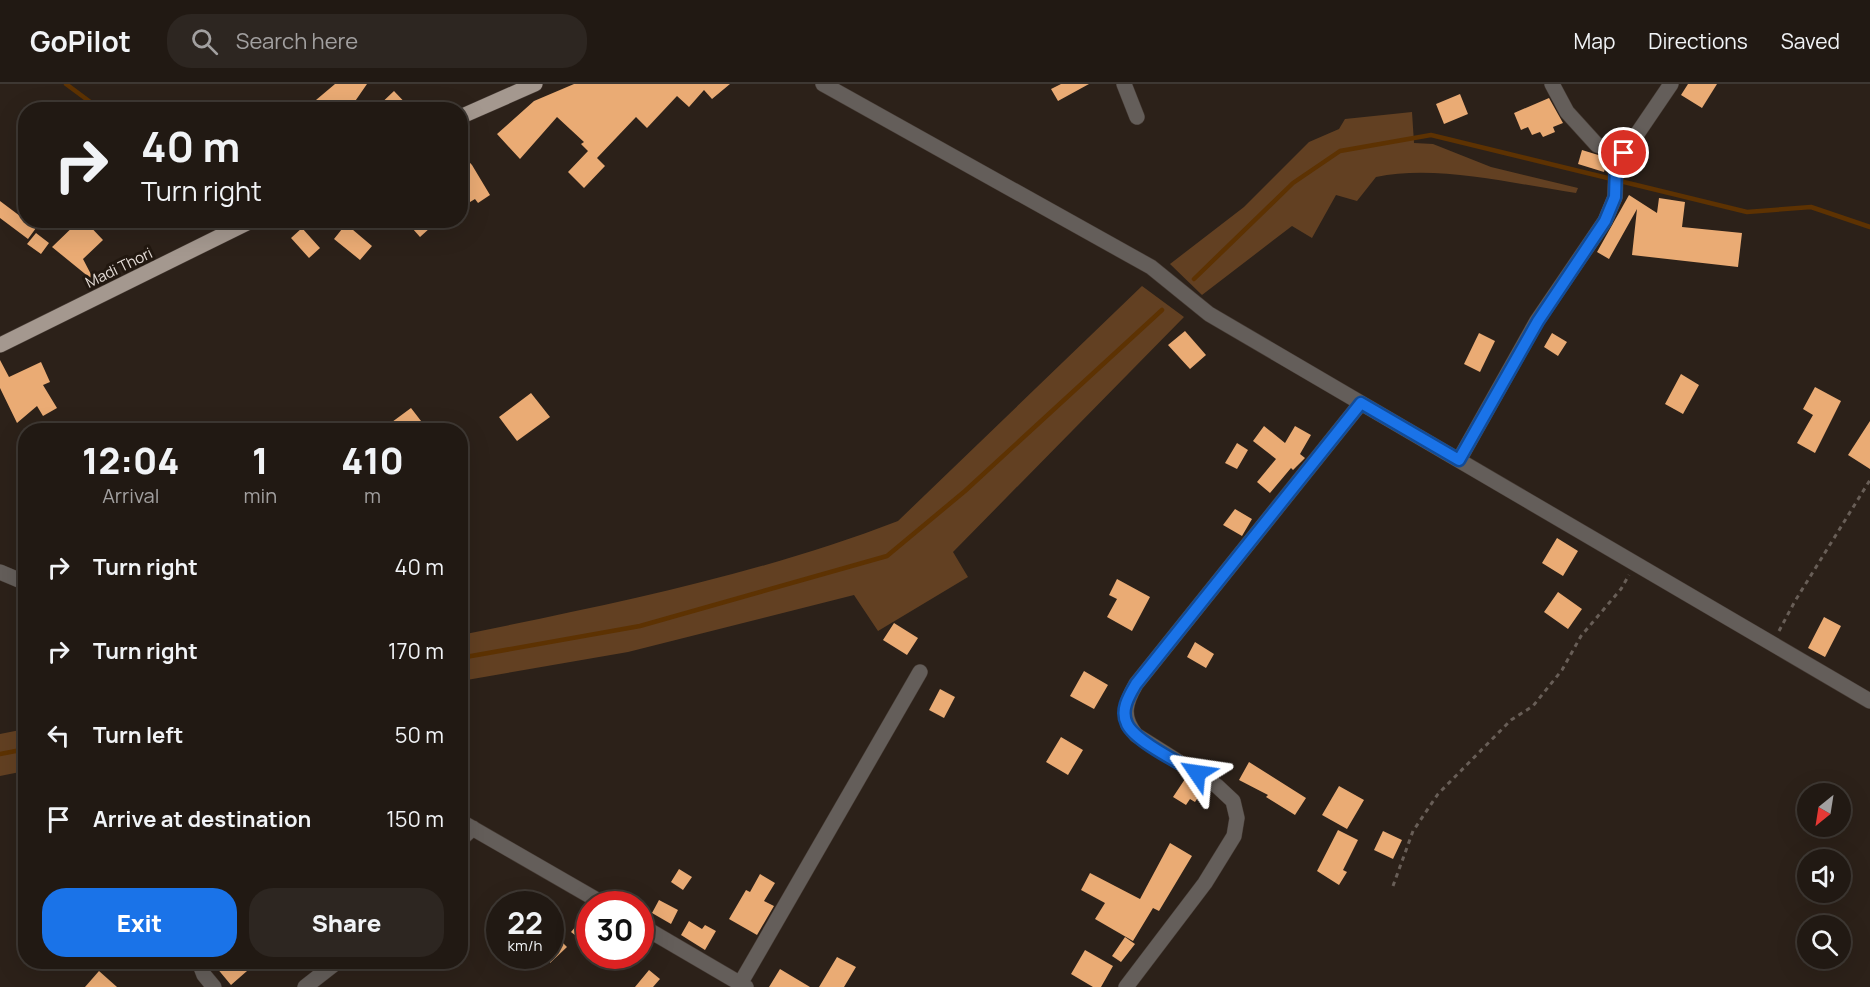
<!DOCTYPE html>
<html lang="en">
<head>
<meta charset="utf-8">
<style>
  body { margin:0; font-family:Manrope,sans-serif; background:#2d2621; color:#f1f3f6; height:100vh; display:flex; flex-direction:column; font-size:22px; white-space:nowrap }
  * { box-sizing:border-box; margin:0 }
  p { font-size:20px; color:#a2a0a0 }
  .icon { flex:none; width:33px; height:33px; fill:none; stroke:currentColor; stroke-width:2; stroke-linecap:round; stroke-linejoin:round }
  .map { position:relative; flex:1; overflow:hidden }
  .drawer { position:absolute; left:18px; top:339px; width:450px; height:546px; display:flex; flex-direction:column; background:#211913; border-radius:24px; box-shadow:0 6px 24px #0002,0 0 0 2px #3e3833 }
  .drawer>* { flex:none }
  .banner { position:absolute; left:18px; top:18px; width:450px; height:126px; border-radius:24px; box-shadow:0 6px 24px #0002,0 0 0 2px #3e3833; background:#211913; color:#f1f3f6; overflow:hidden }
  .needle { width:39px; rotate:210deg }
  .fabs { position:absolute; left:1797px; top:699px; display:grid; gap:12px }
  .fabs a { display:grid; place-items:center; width:54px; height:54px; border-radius:50%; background:#211913; box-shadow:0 6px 24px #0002,0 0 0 2px #3e3833; font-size:30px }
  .speed { position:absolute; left:486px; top:807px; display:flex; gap:12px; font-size:30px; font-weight:700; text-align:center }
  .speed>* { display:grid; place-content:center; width:78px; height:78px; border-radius:50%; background:#211913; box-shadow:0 6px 24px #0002,0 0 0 2px #3e3833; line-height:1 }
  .speed small { font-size:15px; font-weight:400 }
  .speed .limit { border:9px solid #d22; background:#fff; color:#111 }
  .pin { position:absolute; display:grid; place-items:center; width:51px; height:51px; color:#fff; margin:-26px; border:3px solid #fff; border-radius:50%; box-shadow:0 2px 6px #0007 }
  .me { position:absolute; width:66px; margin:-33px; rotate:302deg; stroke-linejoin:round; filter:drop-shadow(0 0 4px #0008) }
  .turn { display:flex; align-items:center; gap:21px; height:126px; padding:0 24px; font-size:27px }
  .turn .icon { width:78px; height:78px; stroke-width:2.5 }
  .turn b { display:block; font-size:42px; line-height:51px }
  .eta { display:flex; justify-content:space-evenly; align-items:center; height:102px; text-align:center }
  .eta b { font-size:36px; font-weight:800; line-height:42px }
  .primary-button { display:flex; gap:12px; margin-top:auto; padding:12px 24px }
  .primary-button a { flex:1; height:69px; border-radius:24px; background:#1a73e8; color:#fff; font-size:24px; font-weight:800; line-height:69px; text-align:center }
  .primary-button a+a { background:#2d2621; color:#f1f3f6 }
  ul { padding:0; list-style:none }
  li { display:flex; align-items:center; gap:18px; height:84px; padding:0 24px }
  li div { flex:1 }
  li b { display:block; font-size:22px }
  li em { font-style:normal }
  header { display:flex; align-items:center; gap:36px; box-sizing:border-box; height:84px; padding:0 30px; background:#211913; border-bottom:2px solid #3e3833 }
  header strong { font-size:28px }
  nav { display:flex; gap:33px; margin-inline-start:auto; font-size:21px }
  .search { width:420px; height:54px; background:#2d2621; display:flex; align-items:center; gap:15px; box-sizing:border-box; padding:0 21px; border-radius:24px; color:#a2a0a0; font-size:22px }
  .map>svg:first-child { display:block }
</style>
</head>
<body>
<header>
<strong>GoPilot</strong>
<div class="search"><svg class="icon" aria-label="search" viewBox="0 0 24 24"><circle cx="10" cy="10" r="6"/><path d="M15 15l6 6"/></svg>Search here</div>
<nav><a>Map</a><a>Directions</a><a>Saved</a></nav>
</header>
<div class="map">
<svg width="1870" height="903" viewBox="0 0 1870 903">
  <rect width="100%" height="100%" fill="#2c2119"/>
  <path fill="#624022" d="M1412,28L1414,59L1433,60L1491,83L1578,104L1576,109C1514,100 1437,80 1376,93L1357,117L1336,111L1312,154L1292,142L1202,211L1170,180L1244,123L1309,58L1339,45L1345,35Z
    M1142,202L1184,233L953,468L968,493L878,547L854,511L628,568L461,597V551C607,521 758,491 898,437Z
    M25,645V687L0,692V650Z"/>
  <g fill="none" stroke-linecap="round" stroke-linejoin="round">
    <path stroke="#5d3202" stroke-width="4.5" d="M66,0L101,26
      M1194,195L1293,99L1340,67L1431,51L1747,128L1811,123L1870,143
      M460,574L640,542L887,472L965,407L1162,226
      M0,670L26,665"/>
  </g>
  <path fill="#eaab74" d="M335,0H367L349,26H324L316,16Z
    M574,0H730L712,15L704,6L689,23L677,12L647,44L636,33L597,74L605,82L584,104L568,88L588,67L581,60L584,58L557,33L520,75L497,50L534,17Z
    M1061,0H1089L1058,17L1051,5Z
    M1688,0H1717L1702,24L1681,11Z
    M394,7L412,26H374Z
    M1460,10L1468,30L1444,40L1436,20Z
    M1549,14L1563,39L1553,43L1555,48L1543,53L1540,48L1532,51L1528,43L1521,46L1514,29Z
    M1582,66L1608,74L1604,88L1578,80Z
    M460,68L472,81L490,111L478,119L475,115L460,124Z
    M1629,111L1657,129L1659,114L1685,118L1682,143L1742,149L1738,183L1632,171L1637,125L1609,175L1597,168Z
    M0,117L36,144L28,155L0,134Z
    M80,136H84L103,156L83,175L95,198L52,163Z
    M405,136H423L430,144L420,153Z
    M346,140L372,162L360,176L334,155Z
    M302,144L320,164L309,174L291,154Z
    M36,149L49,159L41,170L27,160Z
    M1185,247L1206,271L1190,285L1168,261Z
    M1479,249L1495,257L1480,288L1464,280Z
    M1552,249L1567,258L1558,272L1544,263Z
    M0,276L9,293L41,278L50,298L43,301L57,324L43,332L37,322L17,339L0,304Z
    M1681,290L1699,301L1683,330L1665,320Z
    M1815,303L1841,317L1815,369L1797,359L1813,331L1803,325Z
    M531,309L550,333L517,357L499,333Z
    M411,324L428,346H398L392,338Z
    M1870,337V385L1848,371Z
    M1264,342L1285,359L1295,342L1311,351L1300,370L1305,374L1293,386L1291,384L1270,409L1257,398L1276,375L1253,357Z
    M1237,359L1248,366L1237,385L1225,379Z
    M1235,425L1252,435L1242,452L1223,441Z
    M1557,454L1578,467L1563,492L1542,479Z
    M1117,495L1150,513L1132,547L1107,533L1117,515L1109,511Z
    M1558,508L1582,525L1568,545L1544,528Z
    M1824,533L1841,542L1825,573L1808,564Z
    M894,539L918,554L907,571L883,556Z
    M1195,558L1214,570L1206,584L1187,573Z
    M1084,587L1108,601L1094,625L1070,612Z
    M940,605L955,613L944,634L929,626Z
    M1061,653L1083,666L1068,691L1046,678Z
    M1249,678L1306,714L1295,731L1266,713L1268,711L1239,696Z
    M1185,695L1203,706L1195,718L1190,715L1186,721L1173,713Z
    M1339,702L1364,716L1347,745L1322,731Z
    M1338,746L1358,756L1343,786L1347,788L1339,801L1317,787Z
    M1383,747L1402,756L1393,775L1374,766Z
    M1170,759L1192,772L1159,827L1153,824L1133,857L1095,835L1105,819L1081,806L1090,789L1140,815Z
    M679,785L692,793L683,806L671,798Z
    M760,790L775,799L764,817L774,822L757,851L729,835L746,806L750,808Z
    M659,816L678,826L671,840L652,829Z
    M582,835L590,844L580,855L571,848Z
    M689,837L702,845L705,841L716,847L705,866L681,851Z
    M550,846L567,863L550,879Z
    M1125,853L1135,860L1121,878L1112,872Z
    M1085,866L1113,882L1101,903H1093L1071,890Z
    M837,873L856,883L844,903H819Z
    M223,878H239L247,887L231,901L216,883Z
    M780,885L810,903H769Z
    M649,886L660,895L653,903H635Z
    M99,887L117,903H85Z"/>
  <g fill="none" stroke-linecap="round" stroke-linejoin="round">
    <g stroke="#463b34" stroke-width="16">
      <path id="minor" d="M823,0L1151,183L1209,230L1870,617
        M1124,0L1137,33
        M1552,0L1567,28L1597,61L1624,69
        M1459,376L1537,237L1605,137L1615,113L1616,81L1671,0
        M0,488L26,499
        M460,737L604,820
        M460,756L473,744
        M640,841L746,903
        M199,878L204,891L214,903
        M740,900L920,588
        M305,903L337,878
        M1126,903L1205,799L1234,752L1237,734L1233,717L1217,702L1136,651C1121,633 1125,619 1136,600L1361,319"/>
    </g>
    <g stroke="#463b34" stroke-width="16">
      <path id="major" d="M460,33L535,0
        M0,261L253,136"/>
    </g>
    <path stroke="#685e57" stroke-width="3" stroke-dasharray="4.5 4.5" stroke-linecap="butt" d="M1779,547L1795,517L1870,396
      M1393,802L1413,747L1438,710L1511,636L1533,622L1562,586L1581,552L1621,505L1629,491"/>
    <use href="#minor" stroke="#645e5a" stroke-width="15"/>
    <use href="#major" stroke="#a4988f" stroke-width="15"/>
  </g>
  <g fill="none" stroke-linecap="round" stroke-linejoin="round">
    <g stroke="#114b97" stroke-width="15">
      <path id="route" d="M1197,689C1180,679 1135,657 1127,640C1120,626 1129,612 1136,600L1361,319L1459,376L1538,237L1605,137L1615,113L1616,81L1624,69"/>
    </g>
    <use href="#route" stroke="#1a73e8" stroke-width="10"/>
  </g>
  <g text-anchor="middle" stroke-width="6" stroke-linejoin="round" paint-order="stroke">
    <g font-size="15" fill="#e6ded9" stroke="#221810">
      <text transform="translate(119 184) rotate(-26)" y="5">Madi Thori</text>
    </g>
  </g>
</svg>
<div class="fabs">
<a><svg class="needle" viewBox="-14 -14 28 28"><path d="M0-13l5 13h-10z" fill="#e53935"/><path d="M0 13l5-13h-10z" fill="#a2a0a0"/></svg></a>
<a><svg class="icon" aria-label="sound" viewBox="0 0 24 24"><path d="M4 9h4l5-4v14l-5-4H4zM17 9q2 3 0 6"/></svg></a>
<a><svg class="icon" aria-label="search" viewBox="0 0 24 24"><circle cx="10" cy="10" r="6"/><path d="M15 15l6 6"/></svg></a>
</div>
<div class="speed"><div>22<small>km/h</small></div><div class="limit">30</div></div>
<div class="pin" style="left:1624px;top:69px;background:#d93025"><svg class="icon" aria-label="arrive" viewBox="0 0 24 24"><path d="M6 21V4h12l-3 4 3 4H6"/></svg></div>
<svg class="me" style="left:1197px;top:689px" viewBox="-20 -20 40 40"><path d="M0-17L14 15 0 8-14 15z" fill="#1a73e8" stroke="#fff" stroke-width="4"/></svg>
<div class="banner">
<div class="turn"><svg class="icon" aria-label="right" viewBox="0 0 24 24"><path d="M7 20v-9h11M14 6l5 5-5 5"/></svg><div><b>40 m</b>Turn right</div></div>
</div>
<section class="drawer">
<div class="eta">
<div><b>12:04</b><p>Arrival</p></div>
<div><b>1</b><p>min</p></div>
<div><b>410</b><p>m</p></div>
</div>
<ul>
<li><svg class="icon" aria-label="right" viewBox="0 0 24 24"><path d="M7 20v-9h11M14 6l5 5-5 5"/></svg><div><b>Turn right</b></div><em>40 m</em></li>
<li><svg class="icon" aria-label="right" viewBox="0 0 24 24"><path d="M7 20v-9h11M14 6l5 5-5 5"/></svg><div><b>Turn right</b></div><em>170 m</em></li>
<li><svg class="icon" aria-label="left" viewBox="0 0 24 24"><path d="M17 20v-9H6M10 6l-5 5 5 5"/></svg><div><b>Turn left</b></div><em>50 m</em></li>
<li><svg class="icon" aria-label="arrive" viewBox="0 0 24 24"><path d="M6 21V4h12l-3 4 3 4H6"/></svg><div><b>Arrive at destination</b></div><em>150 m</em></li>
</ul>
<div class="primary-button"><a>Exit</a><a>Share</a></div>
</section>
</div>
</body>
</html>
